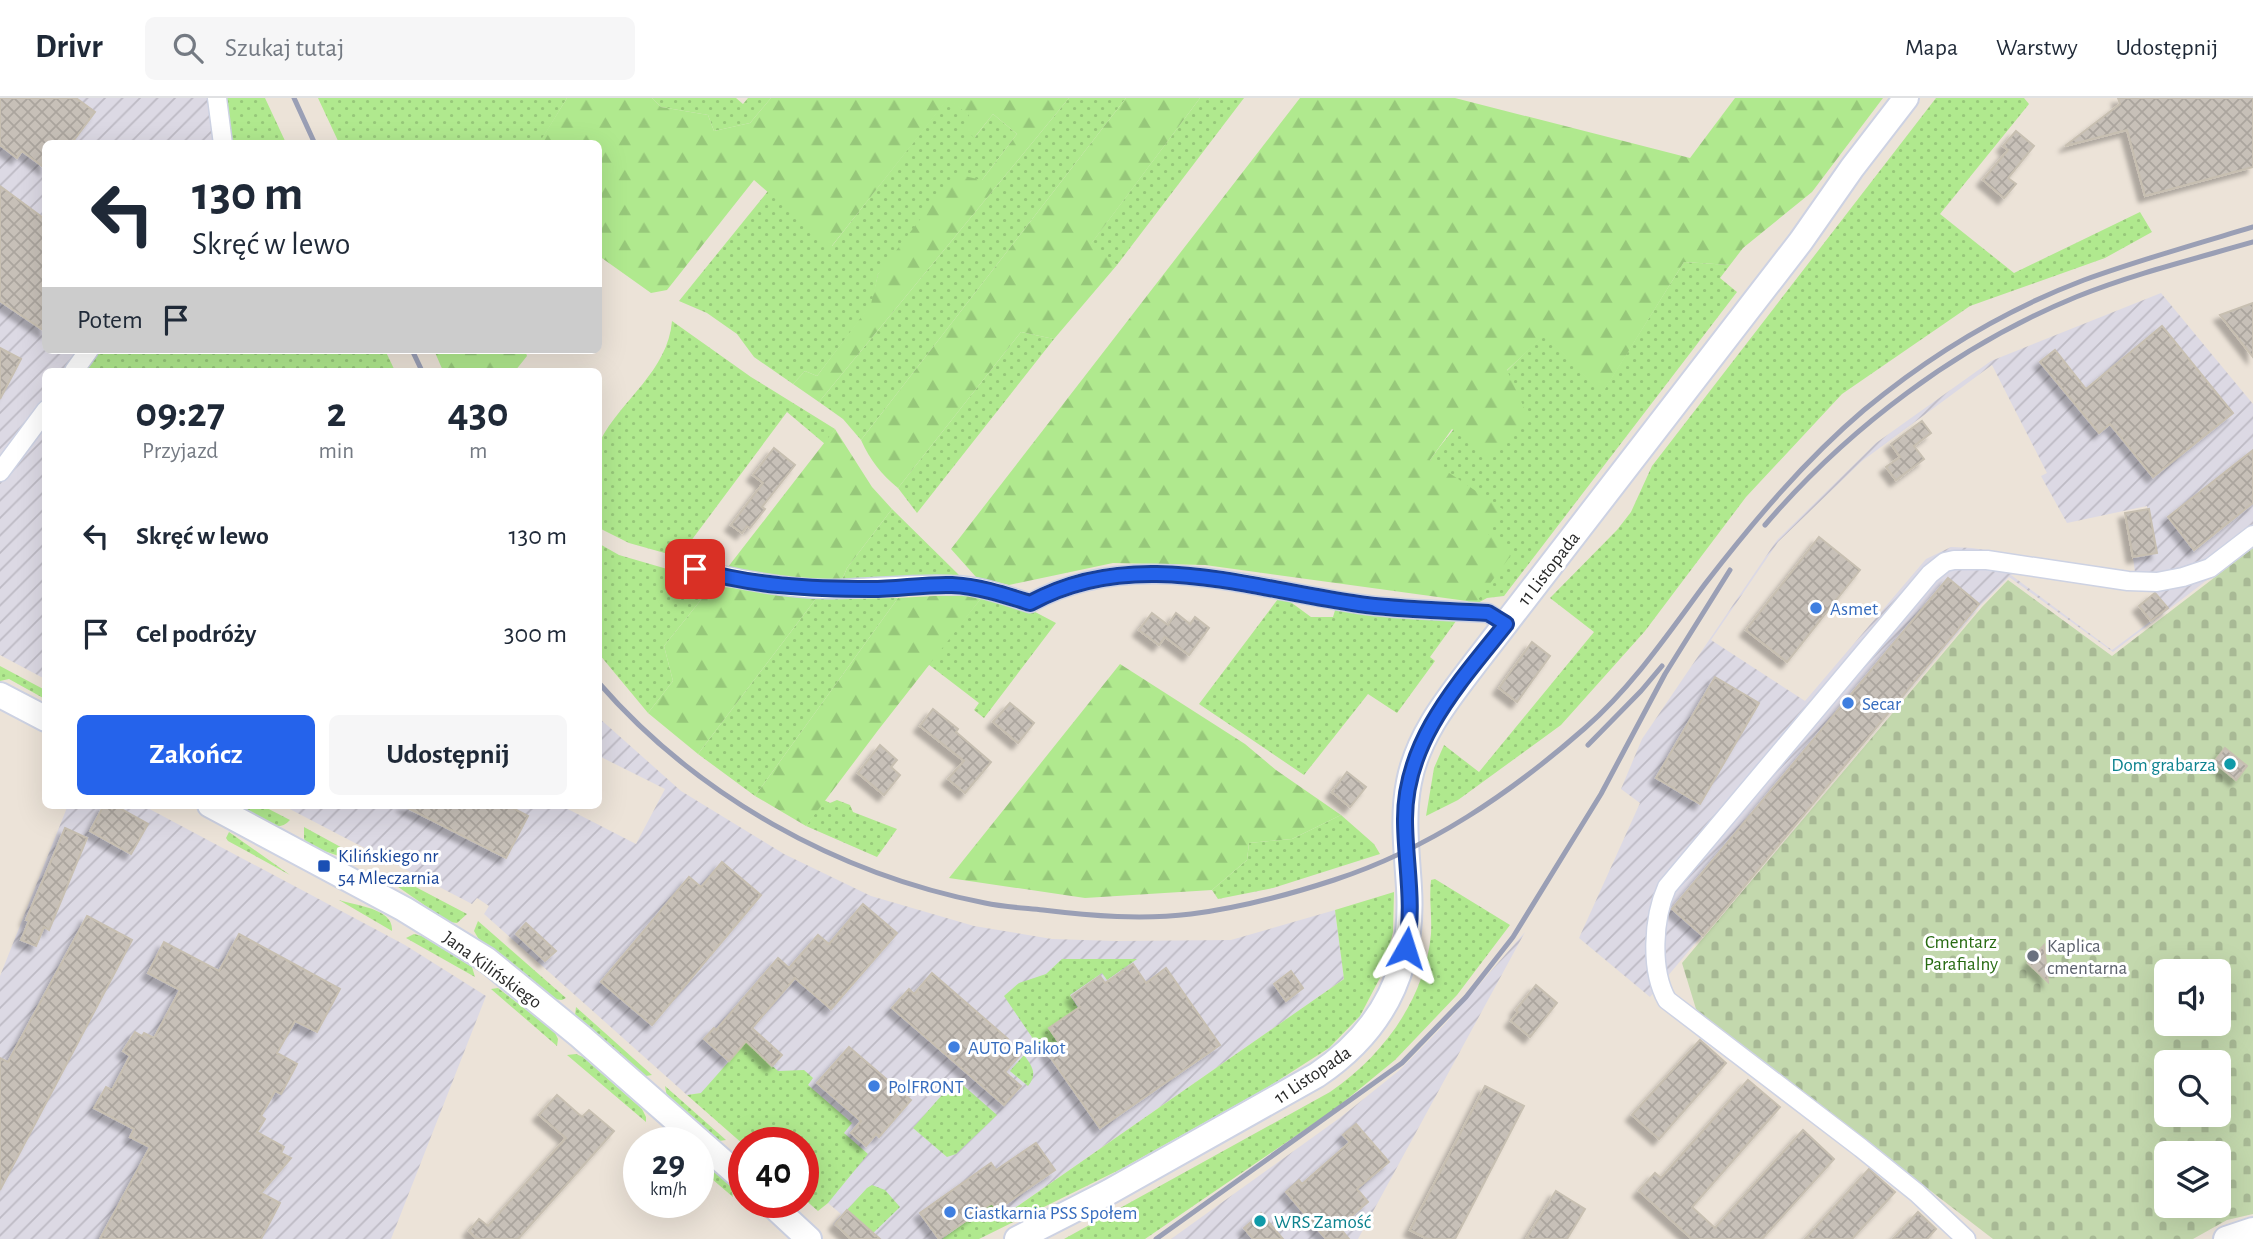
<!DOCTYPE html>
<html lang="pl">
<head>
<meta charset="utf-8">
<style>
  body { margin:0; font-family:"Alegreya Sans",sans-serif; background:#f6f6f7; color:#1f2937; height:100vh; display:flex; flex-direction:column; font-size:26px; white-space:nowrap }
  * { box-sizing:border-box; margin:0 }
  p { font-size:23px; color:#747a83 }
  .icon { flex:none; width:38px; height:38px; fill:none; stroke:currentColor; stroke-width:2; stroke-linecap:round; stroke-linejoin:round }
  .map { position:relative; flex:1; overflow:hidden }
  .details { position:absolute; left:42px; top:270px; width:560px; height:441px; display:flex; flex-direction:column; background:#fff; border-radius:10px; box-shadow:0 7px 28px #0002 }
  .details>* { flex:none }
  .hud { position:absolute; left:42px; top:42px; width:560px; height:214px; border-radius:10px; box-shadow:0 7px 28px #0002; background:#fff; color:#1f2937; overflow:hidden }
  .buttons { position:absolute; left:2154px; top:861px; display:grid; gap:14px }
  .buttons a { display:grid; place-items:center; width:77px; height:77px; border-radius:10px; background:#fff; box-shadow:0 7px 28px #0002; font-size:35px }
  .speed { position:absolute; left:623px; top:1029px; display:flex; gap:14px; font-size:35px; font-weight:700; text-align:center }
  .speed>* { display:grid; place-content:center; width:91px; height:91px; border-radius:50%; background:#fff; box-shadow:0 7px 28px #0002; line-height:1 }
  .speed small { font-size:18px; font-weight:400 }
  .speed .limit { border:10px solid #d22; background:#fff; color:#111 }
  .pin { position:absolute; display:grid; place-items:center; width:60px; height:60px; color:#fff; margin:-30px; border-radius:14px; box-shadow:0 4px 10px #0006 }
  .me { position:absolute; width:77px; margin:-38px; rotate:6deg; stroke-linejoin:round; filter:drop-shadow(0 0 5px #0008) }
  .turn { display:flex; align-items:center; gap:24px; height:147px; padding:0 35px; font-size:32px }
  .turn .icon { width:91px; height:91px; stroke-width:2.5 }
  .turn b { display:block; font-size:49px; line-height:60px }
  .then { display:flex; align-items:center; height:66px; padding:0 35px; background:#0003; gap:14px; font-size:26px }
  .eta { display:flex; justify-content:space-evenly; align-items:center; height:119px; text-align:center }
  .eta b { font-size:42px; font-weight:700; line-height:49px }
  .primary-button { display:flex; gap:14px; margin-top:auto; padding:14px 35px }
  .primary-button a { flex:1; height:80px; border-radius:10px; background:#2563eb; color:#fff; font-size:28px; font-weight:700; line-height:80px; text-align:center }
  .primary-button a+a { background:#f6f6f7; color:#1f2937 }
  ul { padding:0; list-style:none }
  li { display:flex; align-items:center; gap:21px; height:98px; padding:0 35px }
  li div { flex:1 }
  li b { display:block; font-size:26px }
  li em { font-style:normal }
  header { display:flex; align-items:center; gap:42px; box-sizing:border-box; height:98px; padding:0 35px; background:#fff; border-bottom:2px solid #e0e1e3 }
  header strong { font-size:33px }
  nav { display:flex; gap:38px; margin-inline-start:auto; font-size:24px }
  .search { width:490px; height:63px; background:#f6f6f7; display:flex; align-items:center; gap:18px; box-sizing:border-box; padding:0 24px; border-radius:10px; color:#747a83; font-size:26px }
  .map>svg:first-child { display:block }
</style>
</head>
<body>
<header>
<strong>Drivr</strong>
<div class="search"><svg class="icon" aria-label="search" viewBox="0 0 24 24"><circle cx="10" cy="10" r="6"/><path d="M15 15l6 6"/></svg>Szukaj tutaj</div>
<nav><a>Mapa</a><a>Warstwy</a><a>Udostępnij</a></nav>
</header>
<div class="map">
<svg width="2253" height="1141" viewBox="0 0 2253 1141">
  <defs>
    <pattern id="industrial-furrows" width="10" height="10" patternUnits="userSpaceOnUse" patternTransform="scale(1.75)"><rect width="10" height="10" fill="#dcd9e4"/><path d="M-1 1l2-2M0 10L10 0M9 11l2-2" fill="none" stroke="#bdbac4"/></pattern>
    <pattern id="green-dots" width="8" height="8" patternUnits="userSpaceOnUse" patternTransform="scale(1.75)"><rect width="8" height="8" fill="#b0e98e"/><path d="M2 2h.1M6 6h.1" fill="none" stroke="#97c87a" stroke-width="1.8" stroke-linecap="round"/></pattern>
    <pattern id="forest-firs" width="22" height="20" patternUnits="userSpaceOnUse" patternTransform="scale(1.75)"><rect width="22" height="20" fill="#b0e98e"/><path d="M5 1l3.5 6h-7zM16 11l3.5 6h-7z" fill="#97c87a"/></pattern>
    <pattern id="cemetery-stones" width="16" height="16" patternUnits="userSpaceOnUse" patternTransform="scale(1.75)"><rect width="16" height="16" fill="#c3d8ad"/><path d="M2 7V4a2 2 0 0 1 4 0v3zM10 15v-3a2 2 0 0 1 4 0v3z" fill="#a8b995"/></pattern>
    <pattern id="building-cross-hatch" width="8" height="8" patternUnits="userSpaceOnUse" patternTransform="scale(1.75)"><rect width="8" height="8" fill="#c7c0b8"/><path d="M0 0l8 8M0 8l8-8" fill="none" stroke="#aba59e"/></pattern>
    <filter id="shadow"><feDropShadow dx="-6" dy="6" stdDeviation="2" flood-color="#0004"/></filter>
  </defs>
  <rect width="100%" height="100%" fill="#ece3d8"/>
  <path fill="url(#industrial-furrows)" fill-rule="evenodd" d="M0,0H210L214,45L46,46V252H78L72,260L97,273H46L45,581L0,557Z
    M2161,195L2253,306V447L2113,554L2009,479L1980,508L1650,899L1579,840L1640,705L1621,691L1642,641L1777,442L1876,345L1991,263ZM1992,267L2047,375L2041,378L2067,425L2147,408L2156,455L2133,459L2135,475L1972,450L1951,449L1926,461L1805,603L1711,542L1778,444L1862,363ZM2018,474L2154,491L2156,495L2139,508L2151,523L2112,552L2011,477Z
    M599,620L681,693L784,756L871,798L974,828L1052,841L1116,843L1231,842L1335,812L1344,881L970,1141H851L833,1126L841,1116L828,1105L803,1045L701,995L687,997L484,816L489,808L477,800L472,806L282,707H560L636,746L665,691L599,658Z
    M68,707H142L405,847L486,898L391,1141H0V878Z
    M1525,834L1358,1141H1171L1341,1019L1401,971L1445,926Z"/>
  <path fill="url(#green-dots)" d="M223,0H265L286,45H230Z
    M318,0H567L539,46L339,45Z
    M652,0H736L743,6L748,0H771L750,25L714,33L708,17L661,9Z
    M948,0L970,17L975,39L993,16L1017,36L982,82L878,176L872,206L817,278L805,273L793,286L754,259L737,236L707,215L679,203L768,93L832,148Z
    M1069,0H1126L861,342L843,321L819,304Z
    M1200,0H1244L1117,167L1090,147Z
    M1936,0H2024L2029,6L1940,116L2014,175L2140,114L2152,134L2105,160L1970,208L1842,296L1746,399L1645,533L1561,627L1458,702L1426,718L1434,670L1444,647L1479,674L1594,534L1550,500L1617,432L1631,414L1652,368Z
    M1684,164L1730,167L1720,180L1737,194L1504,498L1487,500L1474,507L1487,435L1430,362C1463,316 1503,275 1545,236L1602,295Z
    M672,223L751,279L835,331L825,346L787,314L679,459L629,445L599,430C599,414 594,354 600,343C621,302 668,273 672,223Z
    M1021,234L1054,241L917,415L898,390Z
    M98,252H385L395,273H97L86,269Z
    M892,411L959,477L952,482L841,484L847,470Z
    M598,445L619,457L705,482L712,488L664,548L673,583L648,615L599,556Z
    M1281,497L1311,519H1333L1336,509L1459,519L1430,559L1435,563L1397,615L1368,596L1304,677L1199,606Z
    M818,498L851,501L898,500L755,698L698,656Z
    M983,498L1022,507L1056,525L984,620L974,612L979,605L928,566Z
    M0,568L45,592V601L9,581L0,583Z
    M824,702L830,705L837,702L850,707L853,714L897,731L877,759L806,728Z
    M244,707H261L290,722C276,738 257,720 241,712Z
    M1341,717L1374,746L1380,756L1273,790L1218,801L1212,792L1247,762L1249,745L1292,741Z
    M304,729L359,759L357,764L309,748L304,741Z
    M229,734L290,777L228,743L226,740Z
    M391,776L467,816L457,825L449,824L388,782Z
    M1435,781L1510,827L1457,897L1395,962L1335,1011L1145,1141H1064L1330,994C1383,958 1425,901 1431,836C1432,818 1429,800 1431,782Z
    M1394,794L1393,834L1382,876L1360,918L1329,950L1268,989L1121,1071L979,1141H942L992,1105L1002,1119L1344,881L1335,812Z
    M339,802C356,808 394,810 392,833Z
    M478,823L566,900L562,902L554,901L481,845L474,833Z
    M414,836L422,838L472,869L475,879L406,840Z
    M1062,861H1137L1107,882L1102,875L1070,897L1078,910L1048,930L1057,944L1042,954L1004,898L1019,885L1046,876Z
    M498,890L554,933L558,941L557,948L491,891Z
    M576,909L652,977L646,978L640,976L578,921L575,917Z
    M746,944L778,973L804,972L813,980L808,987L852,1025L844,1035L868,1056L828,1105L818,1113L803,1100V1045H744V1047L687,997L701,995Z
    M576,956L583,959L642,1011L646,1019V1024L567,957Z
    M1024,957C1032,968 1038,976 1028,988L1010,973Z
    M956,981L997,1017L956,1056L947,1059L913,1030Z
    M665,988L726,1042L719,1043L715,1040L667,999Z
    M698,1060L731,1088L733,1099L698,1069Z
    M872,1087L885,1092L900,1109L867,1141H851L847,1138L859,1123L847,1112L867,1090Z"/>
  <path fill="url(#forest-firs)" d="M567,0H652L661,9L708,17L714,33L750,25L771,0H1069L819,304L793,286L805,273L817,278L871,206L878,176L955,76L982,82L1017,36L993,16L974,40L963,29L969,17L948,1L831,149L754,82L667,192L651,195L599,158L598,46L539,45Z
    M1126,0H1200L1091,146L1117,167L1054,241L1021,234L898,390C881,376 870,362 861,342Z
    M1300,0H1455L1690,60L1735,0H1883L1812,94L1743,150L1730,167L1684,164L1602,296L1545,237L1507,272L1530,323L1486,360L1452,331L1430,362L1504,412L1487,435L1512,456L1474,507L1467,503L1205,467L1113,465L1009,487L976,479L951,451Z
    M434,252H525L527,258L515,273H443Z
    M835,331L872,389L892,411L847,470L841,484L774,482L728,469Z
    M712,488L818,498L698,656L648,615L673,583L664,548Z
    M934,498H983L879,631L806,728L755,698L898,500Z
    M1120,566L1245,646L1276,672L1341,717L1292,741L1249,745L1247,762L1212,792L1085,800L949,780Z"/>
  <path fill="url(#cemetery-stones)" fill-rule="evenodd" d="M2253,450V1116L2227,1122L2193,1141H1993L1700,915L1696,911L1682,865L1982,509L2008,482L2112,558ZM2166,873H2219V926H2166ZM2166,964H2219V1017H2166ZM2166,1055H2219V1108H2166Z"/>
  <path fill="url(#building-cross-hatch)" stroke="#c7bfb1" stroke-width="2" filter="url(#shadow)" d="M0,0H76L95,14L71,46H46V71L22,53L17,60L0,47Z
    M2118,0H2253V69L2145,98L2127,32L2065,48L2120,6Z
    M2016,33L2034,48L2008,80L2016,86L2004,100L1983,82L2008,52L2003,48Z
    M0,88L46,122V234L0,203Z
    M2253,205V259L2220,217Z
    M2162,228L2233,315L2153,379L2110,326L2099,335L2040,264L2055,252L2086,291Z
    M0,250L21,261L0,301Z
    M1922,323L1931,335L1914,348L1924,361L1896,382L1886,369L1900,359L1891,346Z
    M774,350L795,367L762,409L765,411L750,430L747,428L742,435L731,427L763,385L753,377Z
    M2253,352V405L2194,452L2168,419Z
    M2149,411L2157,455L2133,459L2125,415Z
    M1819,439L1860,472L1787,564L1746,532Z
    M1948,480L1979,506L1703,838L1672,811Z
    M2155,495L2168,510L2151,523L2139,508Z
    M1152,515L1168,527L1176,515L1190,526L1195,519L1209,530L1189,557L1165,539L1159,547L1139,532Z
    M1532,544L1550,558L1517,604L1499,590Z
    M1715,579L1759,605L1700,706L1656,680Z
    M1010,605L1034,625L1018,645L993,624Z
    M933,611L958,631L956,634L991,664L965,695L948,681L964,663L920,628Z
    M880,647L897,662L891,669L900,677L884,697L858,675Z
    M2225,650L2247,668L2236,682L2214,664Z
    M1347,674L1366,689L1350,709L1332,694Z
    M104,707H114L148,726L131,756L90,733Z
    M402,707H507L528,718L506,760Z
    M65,730L87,740L49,832L44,829L36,848L21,842L29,823L26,822Z
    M722,764L761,797L652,927L601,884L689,779L701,789Z
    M863,806L897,835L831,911L795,880L752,930L782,957L772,968L746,943L729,963L704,941L714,930L716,932L778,860L789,870L818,837L829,846Z
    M87,818L132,842L0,1092V960L8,964Z
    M526,825L556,853L545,863L516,836Z
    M239,836L340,891L317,934L295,923L277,955L297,966L281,996L275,993L261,1018L265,1021L257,1034L284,1049L281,1055L291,1060L261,1095L280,1105L261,1141H100L150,1049L130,1039L134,1031L94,1010L106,989L112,992L130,958L123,953L135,934L142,938L144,935L154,940L180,892L148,875L164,844L219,873Z
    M2044,847L2048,884L2028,865Z
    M1133,866L1146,885L1166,870L1220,947L1100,1030L1046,953L1059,944L1049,930L1080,909L1072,898L1100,878L1105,885Z
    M1291,873L1303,890L1286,903L1274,886Z
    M932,875L1008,941L1005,944L1020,957L1005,974L1021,988L1004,1007L892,910L909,891L914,896Z
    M1536,887L1557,905L1530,939L1511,923L1518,914L1516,912Z
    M1700,942L1726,965L1659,1041L1632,1017Z
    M849,949L911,1002L879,1039L876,1036L866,1048L851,1035L861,1023L817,985Z
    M1748,982L1780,1009L1692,1109L1715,1130L1803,1032L1834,1061L1762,1141H1692L1639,1093L1655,1075L1661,1080Z
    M1485,988L1524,1008L1455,1141H1427L1410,1132Z
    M557,997L582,1019L589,1012L614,1033L518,1141H477L469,1133L479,1121L488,1128L566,1040L539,1017Z
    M1356,1026L1389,1064L1357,1091L1368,1104L1339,1129L1349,1141H1326L1286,1094L1299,1082L1302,1086L1350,1044L1343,1037Z
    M1036,1045L1055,1072L997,1112L992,1105L939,1141L920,1115L991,1065L996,1072Z
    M1869,1071L1895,1094L1852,1141H1805Z
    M1556,1093L1585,1111L1567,1141H1526Z
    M847,1112L880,1141H851L835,1126Z
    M1918,1114L1936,1131L1927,1141H1893Z
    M1261,1115L1283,1141H1253L1244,1130Z"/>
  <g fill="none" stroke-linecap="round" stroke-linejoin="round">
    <g stroke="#cdd2e3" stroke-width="21">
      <path id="street" d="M217,0L223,46
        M74,273L89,252
        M0,374L46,312
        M679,466C728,480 776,490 827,491C869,491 911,485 952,487C978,487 1005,497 1030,505C1134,447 1251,491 1360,506C1401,512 1445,512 1488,515L1505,526
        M1966,1141L1917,1095L1861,1050L1667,902C1650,872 1653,820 1667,789L1930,476L1945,464L1954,462H1987L2128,483L2157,484L2183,479L2210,470L2253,437"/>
    </g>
    <g stroke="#cdd2e3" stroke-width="28">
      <path id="secondary" d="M0,597L46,621
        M210,707L404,811L487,862L580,938L744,1082
        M769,1104L809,1141
        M1017,1141L1109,1094L1317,977C1384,932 1414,871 1409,790C1407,755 1402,719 1409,684C1418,637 1448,601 1476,564L1801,143L1852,70L1906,0
        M2226,1141L2253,1132"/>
    </g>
    <use href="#street" stroke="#fff" stroke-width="18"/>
    <use href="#secondary" stroke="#fff" stroke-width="24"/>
    <path stroke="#9a9fb5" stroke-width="5" d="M294,0L315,46
      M412,252L422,273
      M1765,427C1848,330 1957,248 2076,199C2133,176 2194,161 2253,144
      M598,584C697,698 837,776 985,805C1004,809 1024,810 1043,812C1092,818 1142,822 1191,816C1239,810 1288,797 1334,782C1429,751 1511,695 1585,630C1632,589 1668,536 1705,486C1753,424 1804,363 1864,312C1929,258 2005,212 2084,182C2139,162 2196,146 2253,129
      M1588,647L1641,593L1662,568
      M1156,1141L1402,965L1466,899L1513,839L1601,696L1665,576L1730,472"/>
  </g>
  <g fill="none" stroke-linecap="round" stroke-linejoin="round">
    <g stroke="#184099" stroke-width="18">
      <path id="route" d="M695,471C752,488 811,491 871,491C898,491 925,486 952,487C978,488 1005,497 1030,505C1135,447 1250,491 1359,506C1401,512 1445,512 1488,515L1506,526C1460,584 1405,642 1405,721C1405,764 1415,807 1406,850"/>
    </g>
    <use href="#route" stroke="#2563eb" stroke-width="12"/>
  </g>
  <g fill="#3f7fe0" stroke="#fff" stroke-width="2.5">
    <circle cx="1816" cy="510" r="7"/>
    <circle cx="1848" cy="605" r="7"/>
    <circle cx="954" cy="949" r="7"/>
    <circle cx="874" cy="988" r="7"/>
    <circle cx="950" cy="1114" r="7"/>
  </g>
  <g fill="#0f9aa8" stroke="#fff" stroke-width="2.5">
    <circle cx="2230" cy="666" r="7"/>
    <circle cx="1260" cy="1123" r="7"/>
  </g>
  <rect fill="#1a4fb4" stroke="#fff" stroke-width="2.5" x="317" y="761" width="14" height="14" rx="3.5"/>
  <circle fill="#6b7280" stroke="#fff" stroke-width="2.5" cx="2033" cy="858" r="7"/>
  <g text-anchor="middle" stroke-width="6" stroke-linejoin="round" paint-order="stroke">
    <g font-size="19" fill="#282828" stroke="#fff">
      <text transform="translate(1548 470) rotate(-52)" y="7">11 Listopada</text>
      <text transform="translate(493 871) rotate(36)" y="7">Jana Kilińskiego</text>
      <text transform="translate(1312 976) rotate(-34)" y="7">11 Listopada</text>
    </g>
    <g font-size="19" fill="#366cbe" stroke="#fff" text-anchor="start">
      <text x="1830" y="517">Asmet</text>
      <text x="1862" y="612">Secar</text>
      <text x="968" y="956">AUTO Palikot</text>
      <text x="888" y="995">PolFRONT</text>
      <text x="964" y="1121">Ciastkarnia PSS Społem</text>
    </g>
    <g font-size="19" fill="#0d838f" stroke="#fff" text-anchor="end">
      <text x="2216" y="673">Dom grabarza</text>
      <text x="1274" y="1130" text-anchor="start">WRS Zamość</text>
    </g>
    <g font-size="19" fill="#164399" stroke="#fff" text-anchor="start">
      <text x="338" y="764">Kilińskiego nr<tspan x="338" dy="22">54 Mleczarnia</tspan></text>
    </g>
    <g font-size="19" fill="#276b12" stroke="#fff">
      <text x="1961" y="850">Cmentarz<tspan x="1961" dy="22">Parafialny</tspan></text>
    </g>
    <g font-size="19" fill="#5b616d" stroke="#fff" text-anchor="start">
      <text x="2047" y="854">Kaplica<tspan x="2047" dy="22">cmentarna</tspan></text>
    </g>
  </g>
</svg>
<div class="buttons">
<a><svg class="icon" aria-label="sound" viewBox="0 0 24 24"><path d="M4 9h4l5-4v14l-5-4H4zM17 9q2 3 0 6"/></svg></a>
<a><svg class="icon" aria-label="search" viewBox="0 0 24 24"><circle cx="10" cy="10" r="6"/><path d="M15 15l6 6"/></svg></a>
<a><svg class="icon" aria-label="layers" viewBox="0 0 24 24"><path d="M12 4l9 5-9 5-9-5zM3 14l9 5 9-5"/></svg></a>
</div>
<div class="speed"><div>29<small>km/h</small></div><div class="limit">40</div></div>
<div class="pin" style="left:695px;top:471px;background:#d93025"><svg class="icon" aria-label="arrive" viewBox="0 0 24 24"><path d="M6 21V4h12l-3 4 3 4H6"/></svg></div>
<svg class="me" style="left:1406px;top:850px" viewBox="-20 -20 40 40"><path d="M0-17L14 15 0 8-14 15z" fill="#2563eb" stroke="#fff" stroke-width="4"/></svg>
<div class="hud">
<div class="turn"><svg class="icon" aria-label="left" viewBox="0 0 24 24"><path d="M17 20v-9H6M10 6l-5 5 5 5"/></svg><div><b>130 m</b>Skręć w lewo</div></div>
<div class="then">Potem<svg class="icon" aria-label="arrive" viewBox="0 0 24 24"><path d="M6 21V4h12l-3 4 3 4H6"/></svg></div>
</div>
<section class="details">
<div class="eta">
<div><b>09:27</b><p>Przyjazd</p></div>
<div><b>2</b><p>min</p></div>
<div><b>430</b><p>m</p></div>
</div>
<ul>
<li><svg class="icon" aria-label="left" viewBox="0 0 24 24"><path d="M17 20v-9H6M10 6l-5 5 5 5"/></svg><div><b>Skręć w lewo</b></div><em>130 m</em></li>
<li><svg class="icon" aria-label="arrive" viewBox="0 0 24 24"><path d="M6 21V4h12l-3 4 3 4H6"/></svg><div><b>Cel podróży</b></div><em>300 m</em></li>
</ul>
<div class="primary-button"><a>Zakończ</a><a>Udostępnij</a></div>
</section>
</div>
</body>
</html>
